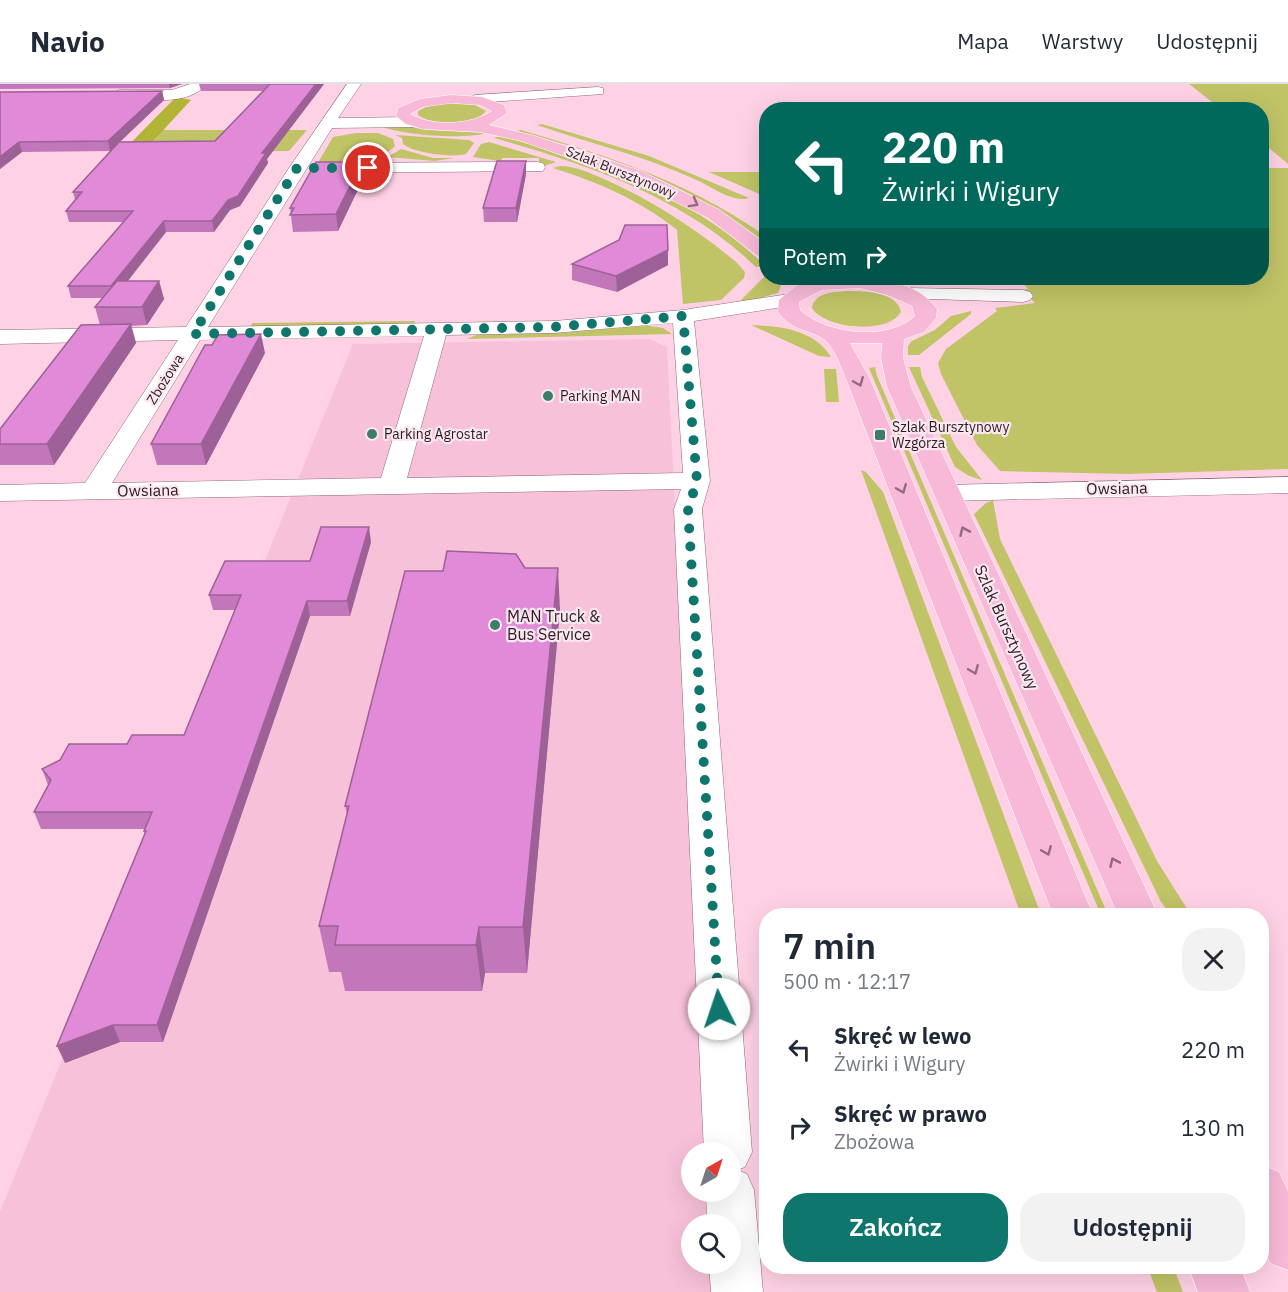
<!DOCTYPE html>
<html lang="pl">
<head>
<meta charset="utf-8">
<style>
  body { margin:0; font-family:"IBM Plex Sans",sans-serif; background:#f2f2f3; color:#1f2937; height:100vh; display:flex; flex-direction:column; font-size:22px; white-space:nowrap }
  * { box-sizing:border-box; margin:0 }
  p { font-size:20px; color:#747a83 }
  .icon { flex:none; width:33px; height:33px; fill:none; stroke:currentColor; stroke-width:2; stroke-linecap:round; stroke-linejoin:round }
  .map { position:relative; flex:1; overflow:hidden }
  .side { position:absolute; left:759px; top:824px; width:510px; height:366px; display:flex; flex-direction:column; background:#fff; border-radius:24px; box-shadow:0 6px 24px #0002 }
  .side>* { flex:none }
  .banner { position:absolute; left:759px; top:18px; width:510px; height:183px; border-radius:24px; box-shadow:0 6px 24px #0002; background:#00695c; color:#fff; overflow:hidden }
  .needle { width:39px; rotate:39deg }
  .buttons { position:absolute; left:681px; top:1058px; display:grid; gap:12px }
  .buttons a { display:grid; place-items:center; width:60px; height:60px; border-radius:50%; background:#fff; box-shadow:0 6px 24px #0002; font-size:30px }
  .pin { position:absolute; display:grid; place-items:center; width:51px; height:51px; color:#fff; margin:-26px; border:3px solid #fff; border-radius:50%; box-shadow:0 2px 6px #0007 }
  .me { position:absolute; width:66px; margin:-33px; rotate:356deg; stroke-linejoin:round; filter:drop-shadow(0 0 4px #0008) }
  .turn { display:flex; align-items:center; gap:21px; height:126px; padding:0 24px; font-size:27px }
  .turn .icon { width:78px; height:78px; stroke-width:2.5 }
  .turn b { display:block; font-size:42px; line-height:51px }
  .then { display:flex; align-items:center; height:57px; padding:0 24px; background:#0003; gap:12px; font-size:22px }
  .round { display:grid; place-items:center; flex:none; width:63px; height:63px; border-radius:24px; background:#f2f2f3 }
  .headline { display:flex; align-items:center; justify-content:space-between; height:102px; padding:0 24px }
  h1 { font-size:36px; font-weight:600; line-height:45px }
  .button { display:flex; gap:12px; margin-top:auto; padding:12px 24px }
  .button a { flex:1; height:69px; border-radius:24px; background:#0f766e; color:#fff; font-size:24px; font-weight:600; line-height:69px; text-align:center }
  .button a+a { background:#f2f2f3; color:#1f2937 }
  ul { padding:0; list-style:none }
  li { display:flex; align-items:center; gap:18px; height:78px; padding:0 24px }
  li div { flex:1 }
  li b { display:block; font-size:22px }
  li em { font-style:normal }
  header { display:flex; align-items:center; gap:36px; box-sizing:border-box; height:84px; padding:0 30px; background:#fff; border-bottom:2px solid #e0e1e3 }
  header strong { font-size:28px }
  nav { display:flex; gap:33px; margin-inline-start:auto; font-size:21px }
  .map>svg:first-child { display:block }
</style>
</head>
<body>
<header>
<strong>Navio</strong>
<nav><a>Mapa</a><a>Warstwy</a><a>Udostępnij</a></nav>
</header>
<div class="map">
<svg width="1288" height="1208" viewBox="0 0 1288 1208">
  <rect width="100%" height="100%" fill="#ffd1e5"/>
  <path fill="#f7c1d9" d="M649,255L667,263L707,1068H692V1107H709L711,1140H692V1179H713L714,1208H0V1128L353,260Z"/>
  <path fill="#c0c366" d="M1189,0H1288V80L1262,58V26L1221,25Z
    M452,18L473,20L486,27C475,42 432,42 418,31V27L426,23Z
    M396,40L427,46L486,49C463,56 402,51 380,42Z
    M542,40L649,72L749,114C734,119 713,104 699,97C646,72 591,60 537,41Z
    M163,46H307L289,67L144,68Z
    M521,46C606,71 688,98 761,149L766,153V159C694,102 604,69 516,47Z
    M356,49H378L393,55L395,62C379,79 340,83 319,77L333,53Z
    M395,51L469,56L474,59L466,70C452,74 414,69 403,60L402,54Z
    M500,52C594,76 695,112 765,182L756,183C683,113 589,81 494,54Z
    M489,58L556,78L544,82L539,80V74H503L500,77L473,73L481,60Z
    M401,65L433,74H454L435,77L388,73Z
    M560,82C575,82 590,89 604,95C653,117 695,144 736,178L745,188L744,194L721,216L683,220L677,146C640,116 597,98 553,84Z
    M1262,84H1288V385L1128,390L1000,387L977,361L941,290L938,279L946,265L997,227L995,224L1035,219L1022,206L1028,205L1021,197H970L941,194H1262Z
    M709,88H766V113Z
    M766,191L779,194L782,199L778,209L743,219L741,216Z
    M845,207C862,207 897,207 901,228C888,251 825,245 812,224C814,209 833,208 845,207Z
    M971,227V230L919,271H908V262L912,257L935,246L951,232Z
    M415,237L414,240L251,243L252,239Z
    M643,241L663,244L672,250L467,255L476,251L563,249Z
    M751,241C780,242 815,246 831,273L819,272Z
    M875,283L877,292L1108,831H1101L869,284Z
    M909,283H920L922,293L956,363L982,396L969,392L955,383Z
    M824,285H836L839,318H826Z
    M861,386L866,388L883,408L1041,831H1021Z
    M993,416L1000,455L1157,777L1191,831H1171L1161,818L974,430L986,419Z
    M1147,1182H1173L1183,1208H1157Z"/>
  <path fill="#b2b435" d="M176,13L191,16L121,92H98Z"/>
  <g fill="none" stroke-linecap="round" stroke-linejoin="round">
    <g stroke="#8f6779" stroke-width="1">
      <path id="minor" d="M190,0H207C188,23 145,15 119,14L112,10L119,6H172Z
        M347,0H361L338,34L413,33L421,38L413,43L332,44L208,243L554,237L683,226L789,210L796,212L799,216L796,220L789,222L694,237L710,397L702,425L752,1068L745,1083L737,1086L747,1090L754,1106L763,1208H711L709,1179H730V1140H707L706,1107H730V1068H704L674,425L681,405L0,417V401L85,399L178,256L0,260V246L186,243L289,84ZM673,239L683,389L407,394L446,251L554,249ZM424,252L381,394L112,399L200,256Z
        M598,3L603,4V10L475,19L468,15L475,11Z
        M537,78L543,79L545,83L543,87L317,89L309,84L317,79Z
        M907,204L1023,206L1030,208L1033,212L1030,216L1023,218L900,214L897,210L900,206Z
        M1288,393V409L947,417L938,415L934,409L938,403L947,401Z"/>
    </g>
    <g stroke="#fff" stroke-width="1">
      <path id="major" d="M451,11L482,13L504,21L507,29L489,41L532,51L639,86L720,126L766,160V175L759,173L708,134L627,94L521,57L480,48L423,45L406,40L396,32L398,24L420,15ZM451,19L480,21L492,27C471,41 433,43 410,30L423,23Z
        M825,194C861,194 913,191 937,225L936,234L924,248L904,255L903,274L911,303L1158,831H1118L887,303L881,274L882,259H850L870,295L1093,831H1053L846,295C841,283 834,261 822,254C806,244 792,247 778,228L779,216L797,201ZM860,204L887,211L912,222L915,232C888,258 826,250 800,226L799,218L822,206Z
        M1262,1081L1279,1088L1288,1107V1186L1270,1179L1262,1159Z
        M1188,1182H1240L1250,1208H1198Z"/>
    </g>
    <use href="#minor" fill="#fff" fill-rule="evenodd"/>
    <use href="#major" fill="#f7b9d7" fill-rule="evenodd"/>
  </g>
  <path fill="#c177ba" d="M0,0H182L170,4L0,5Z
    M199,0H324L267,75L268,79L240,122L230,126L214,148H166L128,197H159L164,215L147,241L131,242L136,259L54,381H0V360L100,241L95,223L103,214H71L68,202L123,138H69L66,127L75,116L73,108L110,67L22,68L0,85V8L162,7L164,16L120,58L215,57L263,7H201Z
    M526,90L517,138H484L483,124Z
    M364,93L338,147L293,148L290,124Z
    M668,166V181L617,208L572,196V180Z
    M265,269L206,381H157L151,360Z
    M371,458L350,532H310L163,958H120L65,979L145,751L144,747L145,745H41L34,728L48,701L42,685L127,660L184,651L235,526H213L209,511Z
    M525,484L560,526L527,889H485L482,907H345L341,888H329L319,842L347,730L345,722L443,487Z"/>
  <path fill="#9d6197" d="M169,0H182L170,4Z
    M316,0H324L267,75L268,79L240,122L230,126L214,148L212,137L262,69Z
    M162,7L164,16L110,67L108,57Z
    M19,58L22,68L0,85V73Z
    M526,77V90L517,138L516,124Z
    M362,78L364,93L338,147L336,130Z
    M164,137L166,148L114,214L111,202Z
    M668,166V181L617,208L616,192Z
    M159,197L164,215L147,241L142,223Z
    M131,240L136,259L54,381L47,360Z
    M261,250L265,269L206,381L201,360Z
    M369,443L371,458L350,532L347,517Z
    M558,484L560,526L527,889L523,843Z
    M307,517L310,532L163,958L157,941Z
    M479,843L485,889L482,907L476,861Z
    M113,941L120,958L65,979L57,962Z"/>
  <path fill="#e08ad8" stroke="#9d6197" stroke-width="1.5" d="M270,0H316L262,69H266L238,112L228,116L212,137H164L111,202H68L133,127H66L82,108H73L119,58L215,57Z
    M162,7L108,57L19,58L0,73V8Z
    M497,77H526L516,124H483Z
    M316,78H362L336,130L290,131L294,124H290Z
    M625,141H667L668,166L616,192L572,180L619,156Z
    M117,197H159L142,223H95Z
    M131,240L47,360H0V345L81,241Z
    M261,250L201,360H151L205,261H212L218,251Z
    M321,443H369L347,517H307L157,941H113L57,962L146,747H144L152,728H34L51,696L42,685L60,676L69,660H127L132,651H184L241,511H209L225,477H310Z
    M447,467L516,470L525,484H558L523,843H479L476,861H335L338,842H319L349,722H345L405,487H443Z"/>
  <defs><path id="oneway-chevron" d="M-2-3.5L2.5 0L-2 3.5" fill="none" stroke-width="1.6" stroke-linecap="round" stroke-linejoin="round" transform="scale(1.5)"/></defs>
  <g stroke="#926a7d">
    <use href="#oneway-chevron" transform="translate(694 119) rotate(29)"/>
    <use href="#oneway-chevron" transform="translate(859 298) rotate(68)"/>
    <use href="#oneway-chevron" transform="translate(902 405) rotate(68)"/>
    <use href="#oneway-chevron" transform="translate(964 447) rotate(-114)"/>
    <use href="#oneway-chevron" transform="translate(974 586) rotate(68)"/>
    <use href="#oneway-chevron" transform="translate(1047 767) rotate(68)"/>
    <use href="#oneway-chevron" transform="translate(1114 778) rotate(-114)"/>
  </g>
  <g fill="none" stroke-linecap="round" stroke-linejoin="round">
    <path stroke="#0f766e" stroke-width="10" stroke-dasharray="0 18" d="M368,84H297L193,250L554,243L683,232L697,397L688,425L719,925"/>
  </g>
  <g fill="#3f7d69" stroke="#fae7ef" stroke-width="2">
    <circle cx="548" cy="312" r="6"/>
    <circle cx="372" cy="350" r="6"/>
    <rect x="874" y="345" width="12" height="12" rx="3"/>
    <circle cx="495" cy="541" r="6"/>
  </g>
  <g text-anchor="middle" stroke-width="4.5" stroke-linejoin="round" paint-order="stroke">
    <g font-size="14" fill="#2c1b23" stroke="#fae7ef">
      <text transform="translate(621 88) rotate(22)" y="5">Szlak Bursztynowy</text>
      <text transform="translate(165 295) rotate(-58)" y="5">Zbożowa</text>
    </g>
    <g font-size="14" fill="#2c1b23" stroke="#fae7ef" text-anchor="start">
      <text x="560" y="317">Parking MAN</text>
      <text x="892" y="348">Szlak Bursztynowy<tspan x="892" dy="16">Wzgórza</tspan></text>
      <text x="384" y="355">Parking Agrostar</text>
    </g>
    <g font-size="16" fill="#2c1b23" stroke="#fae7ef">
      <text transform="translate(1117 404) rotate(-1)" y="6">Owsiana</text>
      <text transform="translate(148 406) rotate(-1)" y="6">Owsiana</text>
      <text transform="translate(1007 543) rotate(66)" y="6">Szlak Bursztynowy</text>
    </g>
    <g font-size="16" fill="#2c1b23" stroke="#fae7ef" text-anchor="start">
      <text x="507" y="538">MAN Truck &amp;<tspan x="507" dy="18">Bus Service</tspan></text>
    </g>
  </g>
</svg>
<div class="buttons">
<a><svg class="needle" viewBox="-14 -14 28 28"><path d="M0-13l5 13h-10z" fill="#e53935"/><path d="M0 13l5-13h-10z" fill="#747a83"/></svg></a>
<a><svg class="icon" aria-label="search" viewBox="0 0 24 24"><circle cx="10" cy="10" r="6"/><path d="M15 15l6 6"/></svg></a>
</div>
<div class="pin" style="left:368px;top:84px;background:#d93025"><svg class="icon" aria-label="arrive" viewBox="0 0 24 24"><path d="M6 21V4h12l-3 4 3 4H6"/></svg></div>
<svg class="me" style="left:719px;top:925px" viewBox="-20 -20 40 40"><circle r="19" fill="#fff"/><path d="M0-13L10 11 0 6-10 11z" fill="#0f766e"/></svg>
<div class="banner">
<div class="turn"><svg class="icon" aria-label="left" viewBox="0 0 24 24"><path d="M17 20v-9H6M10 6l-5 5 5 5"/></svg><div><b>220 m</b>Żwirki i Wigury</div></div>
<div class="then">Potem<svg class="icon" aria-label="right" viewBox="0 0 24 24"><path d="M7 20v-9h11M14 6l5 5-5 5"/></svg></div>
</div>
<section class="side">
<div class="headline"><div><h1>7 min</h1><p>500 m · 12:17</p></div><a class="round"><svg class="icon" aria-label="close" viewBox="0 0 24 24"><path d="M6 6l12 12M18 6L6 18"/></svg></a></div>
<ul>
<li><svg class="icon" aria-label="left" viewBox="0 0 24 24"><path d="M17 20v-9H6M10 6l-5 5 5 5"/></svg><div><b>Skręć w lewo</b><p>Żwirki i Wigury</p></div><em>220 m</em></li>
<li><svg class="icon" aria-label="right" viewBox="0 0 24 24"><path d="M7 20v-9h11M14 6l5 5-5 5"/></svg><div><b>Skręć w prawo</b><p>Zbożowa</p></div><em>130 m</em></li>
</ul>
<div class="button"><a>Zakończ</a><a>Udostępnij</a></div>
</section>
</div>
</body>
</html>
